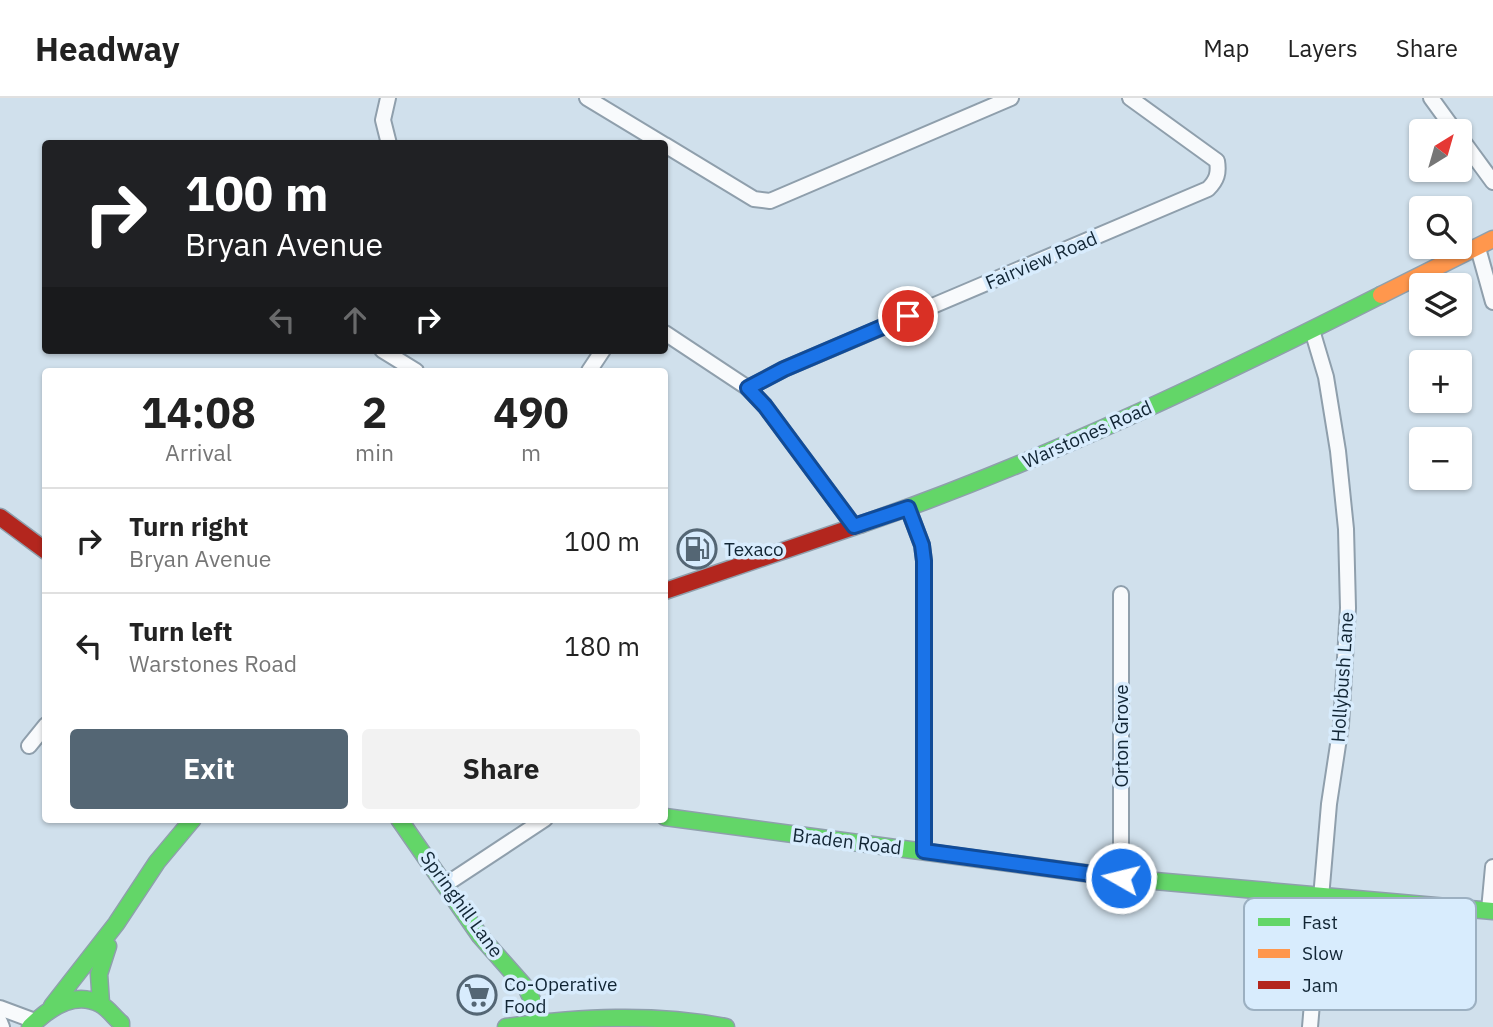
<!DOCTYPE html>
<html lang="en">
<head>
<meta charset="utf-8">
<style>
  body { margin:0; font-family:"IBM Plex Sans",sans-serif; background:#f2f2f2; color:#222; height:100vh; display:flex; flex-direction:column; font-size:26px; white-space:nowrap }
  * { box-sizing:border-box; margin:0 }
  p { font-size:23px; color:#767676 }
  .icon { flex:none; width:38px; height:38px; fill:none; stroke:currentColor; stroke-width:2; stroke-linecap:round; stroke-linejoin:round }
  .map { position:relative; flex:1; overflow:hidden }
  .side { position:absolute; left:42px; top:270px; width:626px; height:455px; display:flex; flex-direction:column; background:#fff; border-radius:7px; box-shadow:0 2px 5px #0004 }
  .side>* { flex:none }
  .banner { position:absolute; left:42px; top:42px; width:626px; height:214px; border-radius:7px; box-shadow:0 2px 5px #0004; background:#202124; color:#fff; overflow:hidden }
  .needle { width:46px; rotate:37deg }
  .tools { position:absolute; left:1409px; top:21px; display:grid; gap:14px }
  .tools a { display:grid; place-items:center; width:63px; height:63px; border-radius:7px; background:#fff; box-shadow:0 2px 5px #0004; font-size:35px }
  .pin { position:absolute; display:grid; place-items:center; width:60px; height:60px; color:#fff; margin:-30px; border:4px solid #fff; border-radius:50%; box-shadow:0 2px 7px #0007 }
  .me { position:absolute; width:77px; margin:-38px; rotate:278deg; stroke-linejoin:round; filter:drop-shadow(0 0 5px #0008) }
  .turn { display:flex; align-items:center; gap:24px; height:147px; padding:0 28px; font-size:32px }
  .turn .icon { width:91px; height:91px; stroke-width:2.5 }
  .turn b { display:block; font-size:49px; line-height:60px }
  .lanes { display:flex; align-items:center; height:66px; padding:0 28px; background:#0003; justify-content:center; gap:35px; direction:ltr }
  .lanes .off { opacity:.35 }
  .eta { display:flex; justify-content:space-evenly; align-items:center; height:119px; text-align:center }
  .eta b { font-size:42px; font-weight:700; line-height:49px }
  .button { display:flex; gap:14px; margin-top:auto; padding:14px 28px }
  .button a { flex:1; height:80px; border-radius:7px; background:#546674; color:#fff; font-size:28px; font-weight:700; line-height:80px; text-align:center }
  .button a+a { background:#f2f2f2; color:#222 }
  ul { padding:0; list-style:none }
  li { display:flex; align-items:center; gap:21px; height:105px; padding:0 28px; border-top:2px solid #e0e0e0 }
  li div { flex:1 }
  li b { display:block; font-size:26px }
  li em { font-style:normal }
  header { display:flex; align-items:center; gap:42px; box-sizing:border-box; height:98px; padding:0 35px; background:#fff; border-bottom:2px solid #e0e0e0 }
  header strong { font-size:33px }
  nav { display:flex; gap:38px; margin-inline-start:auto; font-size:24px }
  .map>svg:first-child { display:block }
</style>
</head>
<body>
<header>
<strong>Headway</strong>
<nav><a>Map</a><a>Layers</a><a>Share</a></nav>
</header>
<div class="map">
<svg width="1493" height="929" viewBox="0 0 1493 929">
  <rect width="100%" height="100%" fill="#d0e0ec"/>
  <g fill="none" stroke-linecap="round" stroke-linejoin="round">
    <g stroke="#8f9fac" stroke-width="18">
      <path id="street" d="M388,0L383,22L389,46
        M587,0L663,46
        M1431,0L1455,33
        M1460,39L1493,84
        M665,47L754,101L770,103L1011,0
        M1478,150L1493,204
        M665,235L748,290L765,308L854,428
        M382,252L416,273
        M589,273L603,252
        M748,290L784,271L1208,91C1217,82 1219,75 1217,63L1130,0
        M908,410L922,447L924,463V753
        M29,648L46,627
        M1121,780V496
        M445,787L545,721
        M1489,812L1493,769
        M0,910L35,923
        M0,924L2,929
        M1310,929L1329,706L1341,627L1348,510L1346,431L1338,353L1326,279L1312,232"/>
    </g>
    <g stroke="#8f9fac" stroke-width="19">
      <path id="fast" d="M862,426C1041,364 1213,282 1381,197
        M665,719L1121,780L1493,813
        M399,721L480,838L527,891L533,904L539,929
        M101,906L99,876L108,848
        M52,908L116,826L157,764L193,721
        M30,929C48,911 74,892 100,906C108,910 114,919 121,925V929
        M506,929C580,919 652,915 726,929"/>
    </g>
    <g stroke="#8f9fac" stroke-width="19">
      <path id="slow" d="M1381,197L1493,141"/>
    </g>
    <g stroke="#8f9fac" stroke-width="19">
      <path id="jam" d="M0,419L46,453
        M665,493L862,426"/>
    </g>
    <use href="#street" stroke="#f8fafc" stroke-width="14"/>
    <use href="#fast" stroke="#63d668" stroke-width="16"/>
    <use href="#slow" stroke="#ff974d" stroke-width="16"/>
    <use href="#jam" stroke="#b3261e" stroke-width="16"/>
  </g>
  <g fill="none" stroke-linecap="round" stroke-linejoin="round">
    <g stroke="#114b97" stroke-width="18">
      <path id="route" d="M908,218L784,271L748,290L765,308L854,428L908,410L922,447L924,463V753L1121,780"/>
    </g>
    <use href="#route" stroke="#1a73e8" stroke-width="12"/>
  </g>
  <defs>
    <g id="fuel-ring" transform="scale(2.0125)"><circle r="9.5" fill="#d8ecfd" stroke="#546674" stroke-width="1.5"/><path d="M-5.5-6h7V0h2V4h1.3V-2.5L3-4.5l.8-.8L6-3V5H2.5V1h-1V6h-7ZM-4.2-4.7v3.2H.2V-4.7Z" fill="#546674"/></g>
    <g id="supermarket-ring" transform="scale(2.0125)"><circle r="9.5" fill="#d8ecfd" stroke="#546674" stroke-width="1.5"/><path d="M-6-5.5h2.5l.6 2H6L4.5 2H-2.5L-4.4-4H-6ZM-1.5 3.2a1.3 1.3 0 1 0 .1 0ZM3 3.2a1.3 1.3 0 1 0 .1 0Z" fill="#546674"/></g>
  </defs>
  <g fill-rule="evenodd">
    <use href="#fuel-ring" x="697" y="451"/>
    <use href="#supermarket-ring" x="477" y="897"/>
  </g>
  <g text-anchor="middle" stroke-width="7" stroke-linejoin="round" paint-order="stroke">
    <g font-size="19" fill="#112534" stroke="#d8ecfd">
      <text transform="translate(1041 162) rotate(-23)" y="7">Fairview Road</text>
      <text transform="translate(1087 336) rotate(-24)" y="7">Warstones Road</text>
      <text transform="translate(1342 579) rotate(-86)" y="7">Hollybush Lane</text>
      <text transform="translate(1121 638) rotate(-90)" y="7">Orton Grove</text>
      <text transform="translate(847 743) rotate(7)" y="7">Braden Road</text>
      <text transform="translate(462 806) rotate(54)" y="7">Springhill Lane</text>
    </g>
    <g font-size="19" fill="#112534" stroke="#d8ecfd" text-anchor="start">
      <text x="724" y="458">Texaco</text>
      <text x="504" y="893">Co-Operative<tspan x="504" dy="22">Food</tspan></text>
    </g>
  </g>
  <rect x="1244" y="800" width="232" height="112" rx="10" fill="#d8ecfd" stroke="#9cb0c1" stroke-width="2"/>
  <rect x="1258" y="820" width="32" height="8" fill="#63d668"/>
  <rect x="1258" y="851" width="32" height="9" fill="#ff974d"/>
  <rect x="1258" y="883" width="32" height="8" fill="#b3261e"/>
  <g font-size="19" fill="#112534">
    <text x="1302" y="831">Fast</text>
    <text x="1302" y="862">Slow</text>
    <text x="1302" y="894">Jam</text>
  </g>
</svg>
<div class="tools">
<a><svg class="needle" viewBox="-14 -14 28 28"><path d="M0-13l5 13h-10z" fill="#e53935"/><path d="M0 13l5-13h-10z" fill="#767676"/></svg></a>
<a><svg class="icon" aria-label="search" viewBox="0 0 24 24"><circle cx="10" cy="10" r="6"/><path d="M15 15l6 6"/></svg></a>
<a><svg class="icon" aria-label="layers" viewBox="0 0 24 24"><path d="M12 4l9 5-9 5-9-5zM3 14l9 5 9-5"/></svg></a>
<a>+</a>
<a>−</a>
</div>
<div class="pin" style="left:908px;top:218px;background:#d93025"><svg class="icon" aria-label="arrive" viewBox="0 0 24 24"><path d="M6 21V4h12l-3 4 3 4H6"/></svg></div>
<svg class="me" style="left:1121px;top:780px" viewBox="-20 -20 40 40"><circle r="17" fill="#1a73e8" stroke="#fff" stroke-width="3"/><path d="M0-11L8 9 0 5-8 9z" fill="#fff"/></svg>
<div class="banner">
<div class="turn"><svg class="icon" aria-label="right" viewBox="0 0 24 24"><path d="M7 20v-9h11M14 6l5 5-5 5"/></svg><div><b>100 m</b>Bryan Avenue</div></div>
<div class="lanes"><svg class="icon off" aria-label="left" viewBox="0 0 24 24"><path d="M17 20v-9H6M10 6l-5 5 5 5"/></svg><svg class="icon off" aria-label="ahead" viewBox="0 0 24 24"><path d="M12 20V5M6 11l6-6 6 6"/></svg><svg class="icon" aria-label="right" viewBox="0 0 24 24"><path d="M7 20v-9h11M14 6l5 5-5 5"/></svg></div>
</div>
<section class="side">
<div class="eta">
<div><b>14:08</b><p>Arrival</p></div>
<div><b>2</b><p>min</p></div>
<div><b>490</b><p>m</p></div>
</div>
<ul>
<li><svg class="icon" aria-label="right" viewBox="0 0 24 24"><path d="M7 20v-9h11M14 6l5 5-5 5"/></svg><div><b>Turn right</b><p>Bryan Avenue</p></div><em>100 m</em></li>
<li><svg class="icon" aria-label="left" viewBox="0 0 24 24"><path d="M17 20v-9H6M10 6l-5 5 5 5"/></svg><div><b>Turn left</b><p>Warstones Road</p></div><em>180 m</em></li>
</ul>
<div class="button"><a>Exit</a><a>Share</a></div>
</section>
</div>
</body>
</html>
